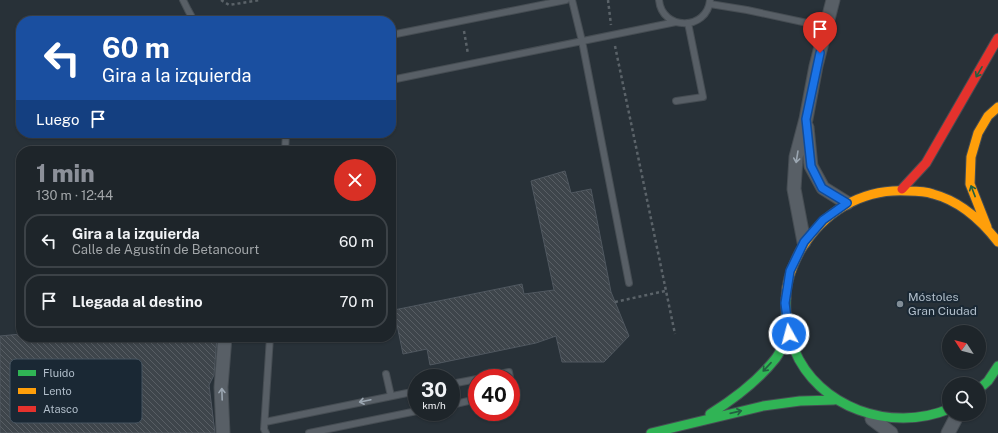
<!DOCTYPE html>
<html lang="es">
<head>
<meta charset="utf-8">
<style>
  body { margin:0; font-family:"Public Sans",sans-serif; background:#2b3136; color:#f1f3f6; height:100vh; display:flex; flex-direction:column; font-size:15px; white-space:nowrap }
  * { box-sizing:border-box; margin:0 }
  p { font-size:13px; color:#a1a5a8 }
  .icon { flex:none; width:22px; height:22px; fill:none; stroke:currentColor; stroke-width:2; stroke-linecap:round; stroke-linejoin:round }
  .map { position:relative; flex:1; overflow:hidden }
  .details { position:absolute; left:16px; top:146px; width:380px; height:196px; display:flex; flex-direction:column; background:#1e252a; border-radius:16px; box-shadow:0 1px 3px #0004,0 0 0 1px #3c4247 }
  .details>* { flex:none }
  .guide { position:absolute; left:16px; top:16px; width:380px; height:122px; border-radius:16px; box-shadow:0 1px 3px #0004,0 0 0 1px #3c4247; background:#1a4fa0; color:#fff; overflow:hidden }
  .needle { width:26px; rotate:306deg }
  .controls { position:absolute; left:942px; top:325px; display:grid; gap:8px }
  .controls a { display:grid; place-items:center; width:44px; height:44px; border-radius:50%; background:#1e252a; box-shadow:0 1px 3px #0004,0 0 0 1px #3c4247; font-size:20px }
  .speed { position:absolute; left:408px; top:369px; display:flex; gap:8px; font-size:20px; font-weight:700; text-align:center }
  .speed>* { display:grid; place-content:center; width:52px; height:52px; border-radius:50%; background:#1e252a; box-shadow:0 1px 3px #0004,0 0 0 1px #3c4247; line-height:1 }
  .speed small { font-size:10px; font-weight:400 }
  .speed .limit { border:6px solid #d22; background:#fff; color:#111 }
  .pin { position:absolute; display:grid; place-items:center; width:34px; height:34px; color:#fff; margin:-41px -17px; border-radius:50% 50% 50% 0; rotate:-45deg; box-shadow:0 0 4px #0007 }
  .pin .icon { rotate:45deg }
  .me { position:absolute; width:44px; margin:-22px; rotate:353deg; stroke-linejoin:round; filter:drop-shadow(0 0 3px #0008) }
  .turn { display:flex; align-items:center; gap:14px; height:84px; padding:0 20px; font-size:18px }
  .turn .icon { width:52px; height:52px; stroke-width:2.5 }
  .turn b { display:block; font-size:28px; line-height:34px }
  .then { display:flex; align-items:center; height:38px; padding:0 20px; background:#0003; gap:8px; font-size:15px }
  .round { display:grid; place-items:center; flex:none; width:42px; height:42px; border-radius:21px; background:#2b3136 }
  .headline { display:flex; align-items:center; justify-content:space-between; height:68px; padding:0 20px }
  h1 { font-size:24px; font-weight:800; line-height:30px; color:#8c9099 }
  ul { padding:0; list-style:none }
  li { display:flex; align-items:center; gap:12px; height:54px; margin:0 8px 6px; padding:0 12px; border:2px solid #3c4247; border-radius:16px }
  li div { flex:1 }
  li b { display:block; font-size:15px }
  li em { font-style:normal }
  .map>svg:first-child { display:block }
</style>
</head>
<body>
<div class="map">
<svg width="998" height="433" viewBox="0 0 998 433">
  <defs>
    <pattern id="building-back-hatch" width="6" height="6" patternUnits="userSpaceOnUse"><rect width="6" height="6" fill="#3e454b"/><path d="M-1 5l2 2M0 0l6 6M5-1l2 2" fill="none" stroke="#585e64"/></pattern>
  </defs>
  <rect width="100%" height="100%" fill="#283138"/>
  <path fill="url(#building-back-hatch)" stroke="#505860" d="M565,171L571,193L591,189L611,292L629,336L604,362H562L556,336L536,343L430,365L427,349L403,354L394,310L522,284L524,294L554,290L531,181Z
    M21,334V337H217L214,375L209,385L215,433H0V336Z"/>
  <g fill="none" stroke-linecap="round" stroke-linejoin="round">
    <g stroke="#464d53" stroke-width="8">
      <path id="lane" d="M183,0L188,10L194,21
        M572,0L582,41L629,283
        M659,0C662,31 707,31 710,0
        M710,4L747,10L826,27
        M391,35L566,0
        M391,80L676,22
        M676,101L703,97L688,23
        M285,151L286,133
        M386,374L391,396
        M480,378L509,372L510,378
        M511,383L513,392H511
        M451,384L477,379
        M451,405L477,399
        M265,422L417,391
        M266,433L264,429L270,337
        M309,433L417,411"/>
    </g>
    <g stroke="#464d53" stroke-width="15">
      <path id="street" d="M807,127L811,166L823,188L847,203
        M804,242L794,189L796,157L806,119L816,66L833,0
        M872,419L891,433
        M223,433L221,387L225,337
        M948,433L958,414"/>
    </g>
    <g stroke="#464d53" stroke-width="11">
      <path id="fast" d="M786,298C785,315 787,332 794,349C818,408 891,433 949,409
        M979,389L988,381L998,366
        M710,414C734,399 758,381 776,358C781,351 785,342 789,334
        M651,433L763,406L800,401L834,400"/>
    </g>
    <g stroke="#464d53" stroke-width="11">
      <path id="slow" d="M987,227L970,184L971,157L978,133L988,116L998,107
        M786,298C786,281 792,266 800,251C823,212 862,188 908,191C916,191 925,191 933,194C960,201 981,220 998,242"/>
    </g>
    <g stroke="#464d53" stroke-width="11">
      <path id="jam" d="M902,189L926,163L998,38"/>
    </g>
    <path stroke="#5b6369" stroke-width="2.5" stroke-dasharray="3 3" stroke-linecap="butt" d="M221,0L229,5L260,0
      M608,0L611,25
      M464,31L468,54
      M615,46L675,334
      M615,302L665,291"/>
    <use href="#lane" stroke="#585f66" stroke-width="6"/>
    <use href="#street" stroke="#585f66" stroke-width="13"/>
    <use href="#fast" stroke="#30b455" stroke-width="9"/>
    <use href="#slow" stroke="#ff9f0a" stroke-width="9"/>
    <use href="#jam" stroke="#e5322d" stroke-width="9"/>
  </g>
  <defs><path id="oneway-shaft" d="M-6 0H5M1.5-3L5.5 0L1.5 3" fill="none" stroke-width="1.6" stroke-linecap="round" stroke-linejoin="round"/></defs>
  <g stroke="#236041">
    <use href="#oneway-shaft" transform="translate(979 72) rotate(120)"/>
    <use href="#oneway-shaft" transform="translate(973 191) rotate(-111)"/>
    <use href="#oneway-shaft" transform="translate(767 367) rotate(133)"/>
    <use href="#oneway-shaft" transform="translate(736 412) rotate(-13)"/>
  </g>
  <g stroke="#9ba6b1">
    <use href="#oneway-shaft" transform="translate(797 157) rotate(99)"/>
    <use href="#oneway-shaft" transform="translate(222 394) rotate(-92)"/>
    <use href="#oneway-shaft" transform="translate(365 401) rotate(168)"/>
  </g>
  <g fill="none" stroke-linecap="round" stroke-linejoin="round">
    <g stroke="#114b97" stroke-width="10">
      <path id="route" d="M789,334L785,303L790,271L804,242L823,220L847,203L822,188L811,166L806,119L820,53"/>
    </g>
    <use href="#route" stroke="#1a73e8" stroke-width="7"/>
  </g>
  <circle fill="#818d97" stroke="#1a2834" stroke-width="1.5" cx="900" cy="304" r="4"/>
  <g text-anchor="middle" stroke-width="4" stroke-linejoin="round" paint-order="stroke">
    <g font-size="12" fill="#b1beca" stroke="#1a2834" text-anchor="start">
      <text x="908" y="301">Móstoles<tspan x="908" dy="14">Gran Ciudad</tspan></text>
    </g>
  </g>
  <rect x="10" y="359" width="132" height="64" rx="6" fill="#1a2834" stroke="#475561" stroke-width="1"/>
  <rect x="18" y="370" width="18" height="6" fill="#30b455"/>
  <rect x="18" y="388" width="18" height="6" fill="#ff9f0a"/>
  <rect x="18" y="406" width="18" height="6" fill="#e5322d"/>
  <g font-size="11" fill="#b1beca">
    <text x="43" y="377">Fluido</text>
    <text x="43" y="395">Lento</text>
    <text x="43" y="413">Atasco</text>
  </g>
</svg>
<div class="controls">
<a><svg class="needle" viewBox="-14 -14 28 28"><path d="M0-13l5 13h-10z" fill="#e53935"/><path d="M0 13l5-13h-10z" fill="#a1a5a8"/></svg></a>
<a><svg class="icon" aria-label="search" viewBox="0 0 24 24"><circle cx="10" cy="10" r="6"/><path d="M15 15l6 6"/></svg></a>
</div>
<div class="speed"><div>30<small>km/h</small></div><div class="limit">40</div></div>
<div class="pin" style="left:820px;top:53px;background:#d93025"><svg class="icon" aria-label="arrive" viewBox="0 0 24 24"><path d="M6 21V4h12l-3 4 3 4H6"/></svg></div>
<svg class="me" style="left:789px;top:334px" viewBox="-20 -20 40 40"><circle r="17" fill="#1a73e8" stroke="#fff" stroke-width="3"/><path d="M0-11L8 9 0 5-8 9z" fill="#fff"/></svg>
<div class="guide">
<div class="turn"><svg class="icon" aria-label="left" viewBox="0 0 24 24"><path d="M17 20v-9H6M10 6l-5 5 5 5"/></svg><div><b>60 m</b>Gira a la izquierda</div></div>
<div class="then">Luego<svg class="icon" aria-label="arrive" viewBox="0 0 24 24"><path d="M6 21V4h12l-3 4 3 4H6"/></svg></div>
</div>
<section class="details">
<div class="headline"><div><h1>1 min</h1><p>130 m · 12:44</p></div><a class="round" style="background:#d93025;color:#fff"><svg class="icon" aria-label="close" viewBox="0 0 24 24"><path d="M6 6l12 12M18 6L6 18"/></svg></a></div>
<ul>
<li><svg class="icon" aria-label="left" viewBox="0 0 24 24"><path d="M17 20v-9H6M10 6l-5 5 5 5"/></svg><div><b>Gira a la izquierda</b><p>Calle de Agustín de Betancourt</p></div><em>60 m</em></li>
<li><svg class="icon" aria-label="arrive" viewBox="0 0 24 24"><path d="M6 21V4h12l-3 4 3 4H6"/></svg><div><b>Llegada al destino</b></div><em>70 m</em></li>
</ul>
</section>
</div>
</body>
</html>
